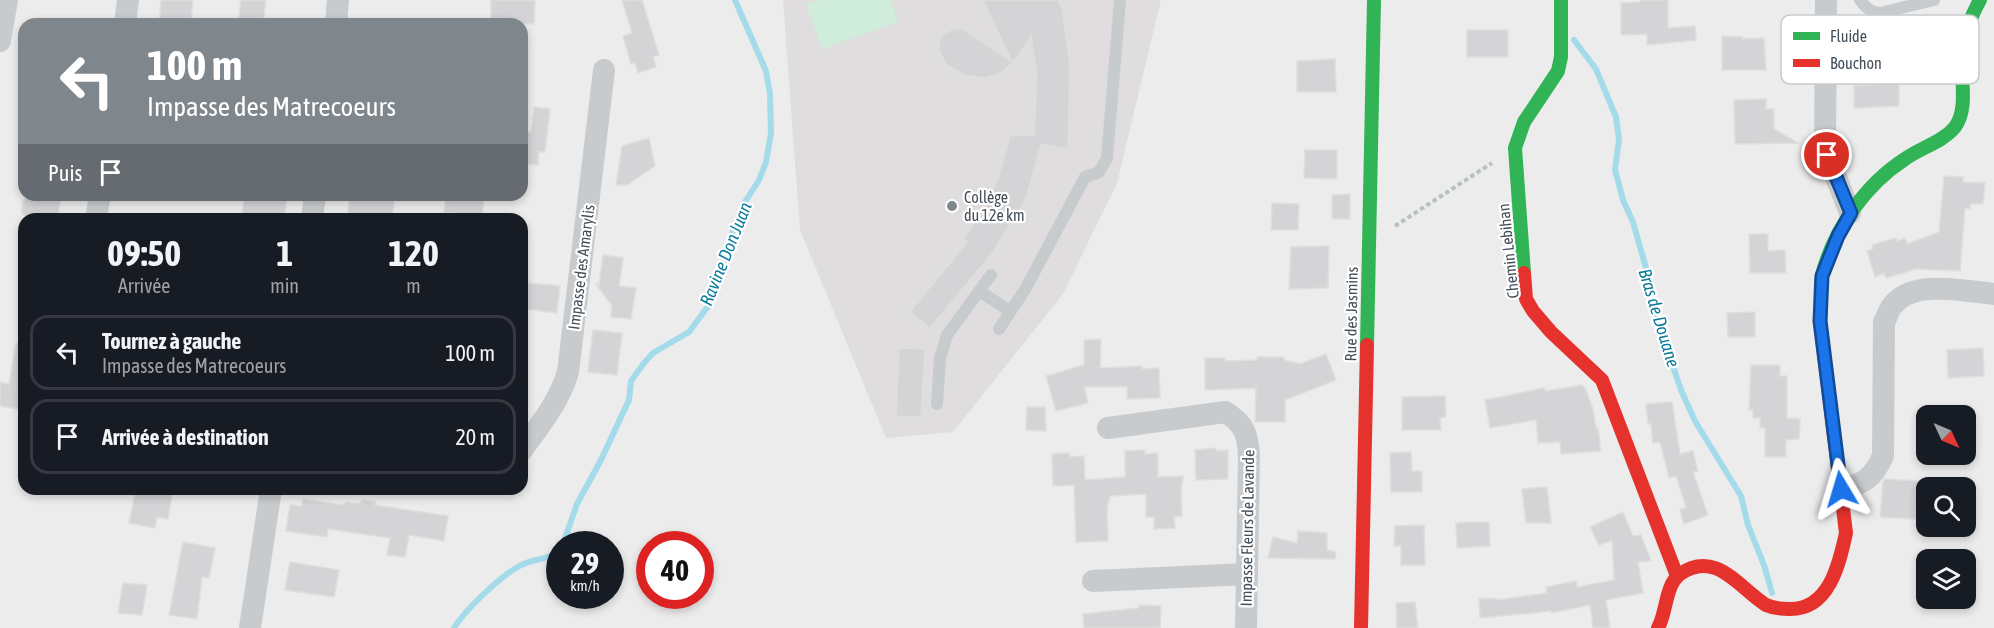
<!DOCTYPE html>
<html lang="fr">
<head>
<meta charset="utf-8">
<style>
  body { margin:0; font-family:"Asap Condensed",sans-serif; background:#242831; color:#f1f3f6; height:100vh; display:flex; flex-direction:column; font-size:22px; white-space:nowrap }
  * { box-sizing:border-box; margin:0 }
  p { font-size:20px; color:#9ea1a6 }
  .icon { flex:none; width:33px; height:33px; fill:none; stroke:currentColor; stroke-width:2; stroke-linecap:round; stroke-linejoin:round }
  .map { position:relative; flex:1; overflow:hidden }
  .sheet { position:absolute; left:18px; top:213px; width:510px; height:282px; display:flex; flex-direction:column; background:#171b24; border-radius:18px; box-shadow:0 3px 9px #0003 }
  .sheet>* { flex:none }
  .guide { position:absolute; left:18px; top:18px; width:510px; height:183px; border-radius:18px; box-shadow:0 3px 9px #0003; background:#7f868c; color:#fff; overflow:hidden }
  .needle { width:39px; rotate:134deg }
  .controls { position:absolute; left:1916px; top:405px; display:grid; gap:12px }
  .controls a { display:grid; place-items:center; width:60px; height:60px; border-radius:12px; background:#171b24; box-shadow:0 3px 9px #0003; font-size:30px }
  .speed { position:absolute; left:546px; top:531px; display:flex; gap:12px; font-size:30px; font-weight:700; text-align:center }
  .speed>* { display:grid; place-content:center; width:78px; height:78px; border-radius:50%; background:#171b24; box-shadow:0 3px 9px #0003; line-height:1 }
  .speed small { font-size:15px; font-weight:400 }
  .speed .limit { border:9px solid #d22; background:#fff; color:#111 }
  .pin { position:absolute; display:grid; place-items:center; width:51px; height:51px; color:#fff; margin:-26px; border:3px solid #fff; border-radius:50%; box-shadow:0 2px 6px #0007 }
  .me { position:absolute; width:66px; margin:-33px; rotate:353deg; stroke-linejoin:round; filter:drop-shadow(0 0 4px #0008) }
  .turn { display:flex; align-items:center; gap:21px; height:126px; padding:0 30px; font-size:27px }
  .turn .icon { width:78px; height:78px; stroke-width:2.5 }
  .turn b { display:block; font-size:42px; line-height:51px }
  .then { display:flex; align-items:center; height:57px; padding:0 30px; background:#0003; gap:12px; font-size:22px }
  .eta { display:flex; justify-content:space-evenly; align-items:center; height:102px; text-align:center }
  .eta b { font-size:36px; font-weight:700; line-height:42px }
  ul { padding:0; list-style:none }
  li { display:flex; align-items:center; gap:18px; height:75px; margin:0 12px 9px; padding:0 18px; border:3px solid #363941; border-radius:18px }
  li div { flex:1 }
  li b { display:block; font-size:22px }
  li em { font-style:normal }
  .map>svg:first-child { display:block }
</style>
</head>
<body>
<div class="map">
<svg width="1994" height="628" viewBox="0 0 1994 628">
  <rect width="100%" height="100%" fill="#edecec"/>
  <path fill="#dfddde" d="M783,0H1161L1117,183L1063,294L953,432L886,438L800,230Z"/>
  <path fill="#d0eddb" d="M817,0H891L898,22L822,49L806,4Z"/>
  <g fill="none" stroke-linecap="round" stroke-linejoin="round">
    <path stroke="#a4dbeb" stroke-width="6" d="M1574,40L1596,69L1616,117L1619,139L1615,170L1623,200L1633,222L1646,268L1653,307L1681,390L1695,421L1741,496L1748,525L1764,565L1772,593
      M563,544L577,504L601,460L629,400L631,381L644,363L653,353L689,332L709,305L735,225L745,202L759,180L766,162L771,133L770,94L766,71L735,0
      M454,628C465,610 506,570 526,563C541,557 547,561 560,549"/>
  </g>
  <path fill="#d4d4d7" stroke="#dededf" stroke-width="1.5" d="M161,0H193L191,24H159Z
    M241,0H266L263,24H238Z
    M491,0H535L534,24L491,22Z
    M622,0H642L659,55L653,57L656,67L638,73L635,63L631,64L623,36L632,33Z
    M983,0H1058L1062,8L1070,65L1068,149L1041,144L1026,199L993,252L930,328L910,312L967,242L964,239L997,182L1010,136L1034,135L1037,74L1031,36L1013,63L999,74L984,78L964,75L946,64L939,50L940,38L950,30L961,28L1012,62Z
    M1640,0H1668V28L1695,26L1696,40L1647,45V34L1621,35V3L1640,2Z
    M1467,30H1508V57H1467Z
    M1722,36L1742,37V39L1764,38L1766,70H1722Z
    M1335,59L1336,92H1297V61Z
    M1899,83V106L1854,108V86Z
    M1766,99V109H1774V129L1798,143L1735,144L1734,100Z
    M534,107L550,109L545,152H539L538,165L522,164V131L531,132Z
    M649,138L655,166L627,185H616L622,146Z
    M1305,150H1337V179L1304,178Z
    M1944,176L1963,177V182L1985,183L1983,204H1971L1970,209L1965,208L1960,271L1916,269L1886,278L1884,273L1875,277L1867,251L1873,249L1872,245L1896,238L1897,241L1905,238L1907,244L1939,232Z
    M1350,194V219H1332V195Z
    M62,195L57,219H27L21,211L23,201L30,196Z
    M245,195H287L284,219H241Z
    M350,195H395L392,219L347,218Z
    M446,195L484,196L482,219H452L453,213H444Z
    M1272,203L1299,204L1298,230H1271Z
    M1749,234H1768V251L1785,250L1786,273H1750Z
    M1329,246L1328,288L1289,289L1291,247Z
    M603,255L623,258L619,286L636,288L631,319L611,317L612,306L596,284L599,285Z
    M528,283L560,286L557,313L525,309Z
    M1755,312V337H1728L1727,313Z
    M593,330L622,333L617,375L588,372Z
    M1101,339L1100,368L1142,366V369L1159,368L1160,398L1127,399V387H1084L1088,403L1056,411L1046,376L1084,365V340Z
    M16,343L24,344V410L0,406V382L9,384Z
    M899,348L925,349L921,417L896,416Z
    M1983,348L1984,376L1948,378L1947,350Z
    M1326,354L1336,380L1285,400V422H1255L1256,388L1205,390V358H1225V361L1257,360V357H1284V360L1300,364Z
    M1751,365H1780V376H1787V418L1800,419L1799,439L1786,440V457H1765V428H1760V418H1753V410H1749Z
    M1582,385L1586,390L1593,409L1596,428H1598L1601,451L1561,454L1560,442L1538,443L1536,420L1490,428L1485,400L1544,388L1546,391Z
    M1445,396L1446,411L1445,417L1440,418L1441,430H1402V397Z
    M1672,402L1680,454L1693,451L1698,471L1693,472L1708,515L1684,524L1680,510L1686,507L1676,476L1669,478L1660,442L1653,443L1651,424H1648L1646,404Z
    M1027,407H1045L1046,431L1026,430Z
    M1216,448V451L1228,450V479L1196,480L1195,450Z
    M1145,450V454L1158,453V477L1183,476L1181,493L1182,516L1174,517L1175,528L1154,529V517H1146V494L1110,496L1107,508L1108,541L1076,542L1074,485L1053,486L1052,454L1070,453V457L1084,456L1085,480L1125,477V451Z
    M1411,452L1412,471H1422V492H1391L1390,453Z
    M1885,479L1918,481L1916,519L1880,517L1883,482Z
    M1547,487L1551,523H1526L1522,489Z
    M136,489H173L168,519L157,517L155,528L129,523Z
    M303,499L343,505L346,502L359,504L363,500L375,502V505L448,516L444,541L409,535L405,557L387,555L390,538L328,529L327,537L286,531L290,505L302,506Z
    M1623,512L1633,536L1641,535L1651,561L1638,562L1643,593L1606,600L1610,628H1593L1590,605L1551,613V611L1480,618L1479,599L1496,598V600L1547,593L1546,587L1576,581L1577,587L1614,580L1612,540L1599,545L1590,527Z
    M1475,522H1489L1490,546L1457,548L1456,523Z
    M1424,525L1425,565H1401V546H1394L1395,526Z
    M1298,531L1327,533V550L1336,552L1335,559L1268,558L1273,537L1297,543Z
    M183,542L215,548L209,578L202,577L197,619L169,615Z
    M290,562L339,570L334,597L285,590Z
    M123,583L147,585L142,615L118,613Z
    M1415,602L1418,628H1397L1396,603Z
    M1139,605L1161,606L1160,628H1084L1083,614L1139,608Z"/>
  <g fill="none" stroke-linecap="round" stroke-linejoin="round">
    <path stroke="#b6c2be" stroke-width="4" stroke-dasharray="4.5 3" stroke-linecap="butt" d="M1395,226L1492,163"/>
    <path stroke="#c8cbcd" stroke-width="12" d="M1860,0C1866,8 1871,12 1880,13L1934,0
      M979,291L1010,311
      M999,329L1026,288L1085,177L1099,172L1107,158L1120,0
      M937,404L940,358L947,335L991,275"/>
    <path stroke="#c8cbcd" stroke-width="22" d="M1826,0L1825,149L1850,213
      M125,24L128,0
      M336,24L338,0
      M0,41L7,0
      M96,219L100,195
      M312,219L315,195
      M1108,428L1225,412C1244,423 1248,434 1249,456L1246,628
      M522,450C540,425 559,402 568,372L604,70
      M1841,489C1864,484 1873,478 1883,456L1884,322C1887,317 1889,309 1893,305C1914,279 1965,291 1994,294
      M1093,581L1247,574
      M250,628L271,489"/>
    <path stroke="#30b455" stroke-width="14" d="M1524,273L1515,148L1524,122L1558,71L1561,57V0
      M1821,307C1821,297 1820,285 1822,275C1834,229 1866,184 1905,159C1920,148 1943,142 1955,127C1968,109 1961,82 1962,60C1963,40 1970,17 1980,0
      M1367,345L1374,0"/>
    <path stroke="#e5322d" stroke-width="14" d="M1524,273L1526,299L1533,311L1551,332L1602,380L1677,576
      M1361,628L1367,345
      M1658,628C1667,612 1665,585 1680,574C1716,549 1739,588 1766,605C1773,608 1781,609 1789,609C1829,610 1839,565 1846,533L1820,321L1821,307"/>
  </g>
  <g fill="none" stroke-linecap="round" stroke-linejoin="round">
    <g stroke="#114b97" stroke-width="15">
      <path id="route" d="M1827,155L1851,213L1838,236L1822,276L1820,321L1841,489"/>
    </g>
    <use href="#route" stroke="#1a73e8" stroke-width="10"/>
  </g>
  <circle fill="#7f868c" stroke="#fff" stroke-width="2" cx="952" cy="206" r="6"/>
  <g text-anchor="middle" stroke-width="4.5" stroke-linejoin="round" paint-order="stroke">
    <g font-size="16" fill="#444f59" stroke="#fff" text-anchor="start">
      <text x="964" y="203">Collège<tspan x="964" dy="18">du 12e km</tspan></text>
    </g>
    <g font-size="16" fill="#444f59" stroke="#fff">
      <text transform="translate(1508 251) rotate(-96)" y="6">Chemin Lebihan</text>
      <text transform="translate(581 267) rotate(-83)" y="6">Impasse des Amarylis</text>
      <text transform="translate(1351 314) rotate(-89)" y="6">Rue des Jasmins</text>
      <text transform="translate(1247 528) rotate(-89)" y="6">Impasse Fleurs de Lavande</text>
    </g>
    <g font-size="18" font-style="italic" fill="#0c7c9d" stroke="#fff">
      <text transform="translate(726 254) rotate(-68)" y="6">Ravine Don Juan</text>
      <text transform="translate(1659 318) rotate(73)" y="6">Bras de Douane</text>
    </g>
  </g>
  <rect x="1781" y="15" width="198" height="69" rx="9" fill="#fff" stroke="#c7cacd" stroke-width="1.5"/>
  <rect x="1793" y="32" width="27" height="8" fill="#30b455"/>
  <rect x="1793" y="59" width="27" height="8" fill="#e5322d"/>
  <g font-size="16" fill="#444f59">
    <text x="1830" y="42">Fluide</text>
    <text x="1830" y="69">Bouchon</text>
  </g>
</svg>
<div class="controls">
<a><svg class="needle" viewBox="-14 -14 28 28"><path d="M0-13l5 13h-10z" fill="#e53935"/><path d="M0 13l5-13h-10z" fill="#9ea1a6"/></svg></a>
<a><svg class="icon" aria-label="search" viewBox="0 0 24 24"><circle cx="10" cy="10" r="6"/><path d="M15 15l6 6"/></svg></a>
<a><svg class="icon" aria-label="layers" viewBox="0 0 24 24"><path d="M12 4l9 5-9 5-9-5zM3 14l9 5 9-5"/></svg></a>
</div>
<div class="speed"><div>29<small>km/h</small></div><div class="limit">40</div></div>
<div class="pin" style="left:1827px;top:155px;background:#d93025"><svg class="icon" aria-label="arrive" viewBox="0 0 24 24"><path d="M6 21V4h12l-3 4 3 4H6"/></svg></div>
<svg class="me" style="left:1841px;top:489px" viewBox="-20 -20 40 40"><path d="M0-17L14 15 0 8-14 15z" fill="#1a73e8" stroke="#fff" stroke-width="4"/></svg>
<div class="guide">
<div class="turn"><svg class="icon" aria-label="left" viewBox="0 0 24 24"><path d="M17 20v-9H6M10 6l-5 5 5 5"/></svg><div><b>100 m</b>Impasse des Matrecoeurs</div></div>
<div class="then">Puis<svg class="icon" aria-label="arrive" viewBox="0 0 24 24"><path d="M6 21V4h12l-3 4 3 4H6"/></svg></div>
</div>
<section class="sheet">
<div class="eta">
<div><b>09:50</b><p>Arrivée</p></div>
<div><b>1</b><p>min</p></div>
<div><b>120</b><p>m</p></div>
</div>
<ul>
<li><svg class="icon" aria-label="left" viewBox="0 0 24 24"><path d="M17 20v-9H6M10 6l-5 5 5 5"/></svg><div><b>Tournez à gauche</b><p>Impasse des Matrecoeurs</p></div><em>100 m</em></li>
<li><svg class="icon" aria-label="arrive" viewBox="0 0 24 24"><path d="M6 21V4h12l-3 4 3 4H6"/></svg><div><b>Arrivée à destination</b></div><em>20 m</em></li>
</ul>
</section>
</div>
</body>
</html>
